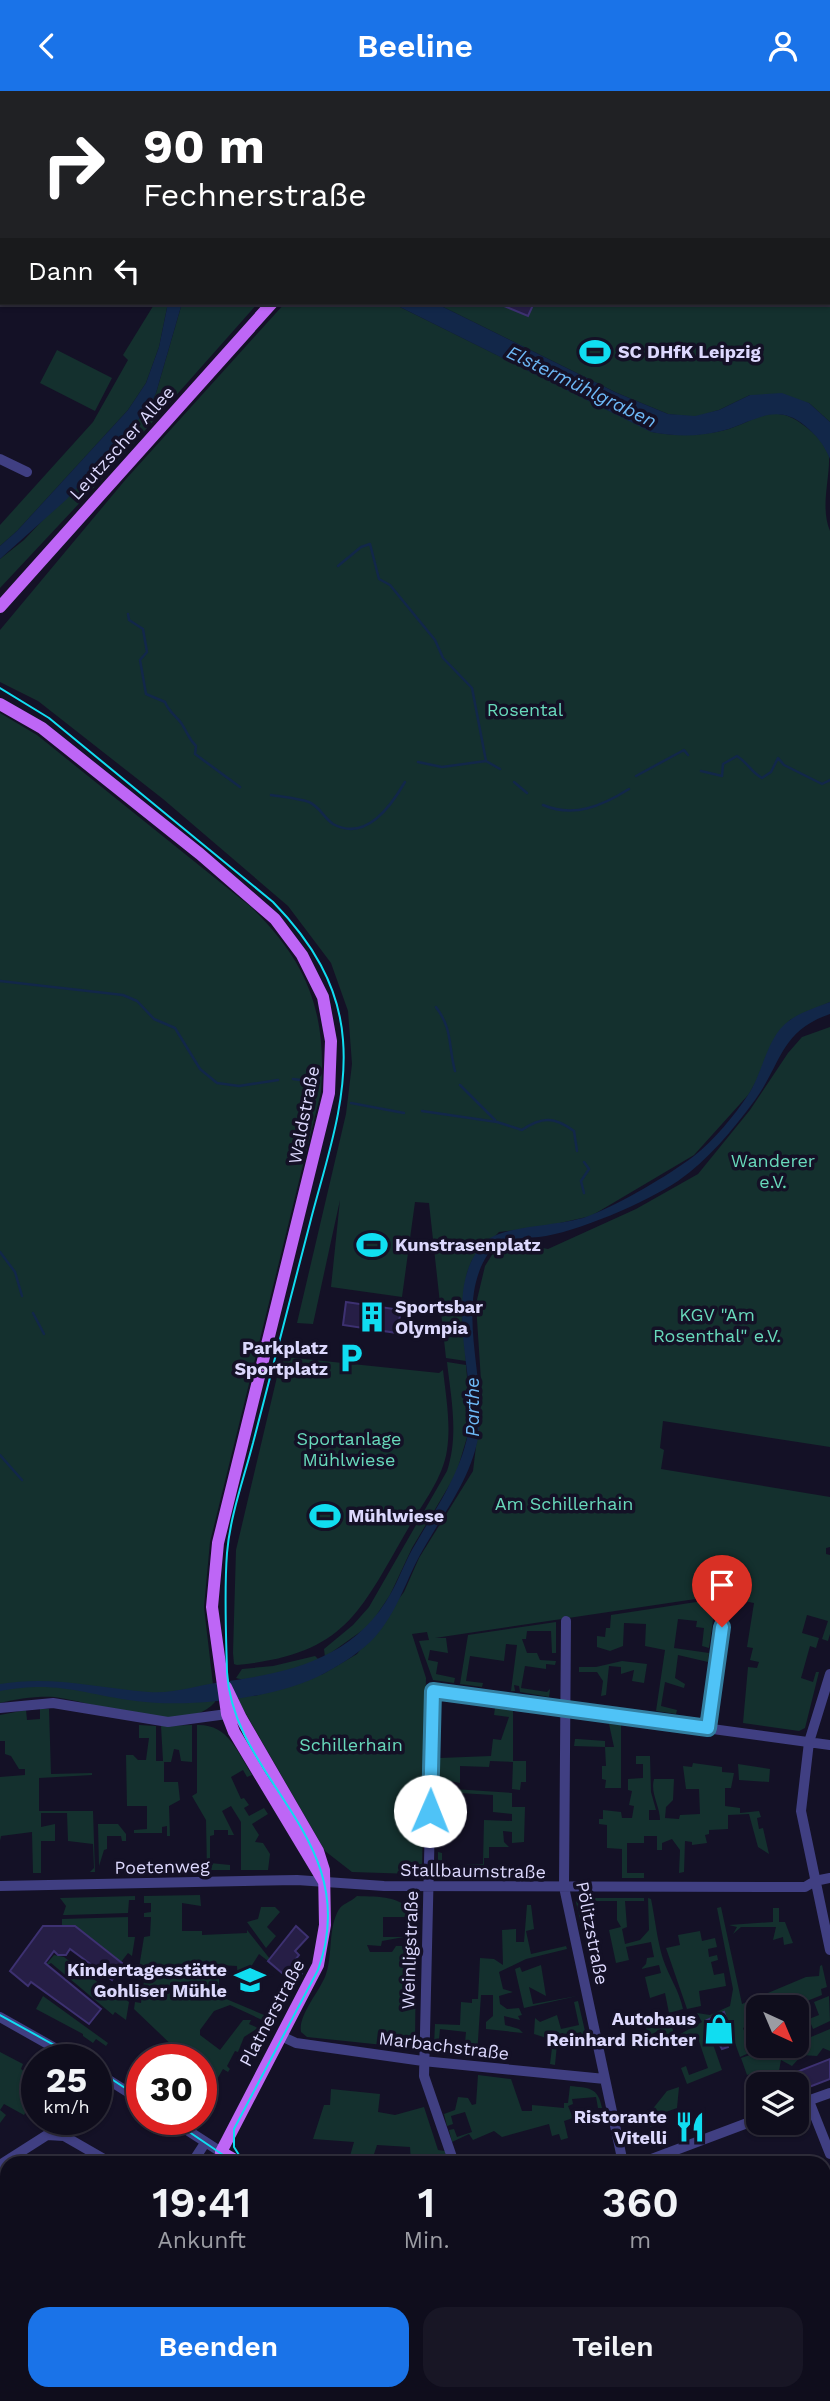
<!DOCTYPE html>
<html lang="de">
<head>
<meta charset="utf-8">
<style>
  body { margin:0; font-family:"Work Sans",sans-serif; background:#181625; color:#f1f3f6; height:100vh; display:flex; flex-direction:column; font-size:26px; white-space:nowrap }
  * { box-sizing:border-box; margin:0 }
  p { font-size:23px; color:#9b9ca3 }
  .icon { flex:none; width:38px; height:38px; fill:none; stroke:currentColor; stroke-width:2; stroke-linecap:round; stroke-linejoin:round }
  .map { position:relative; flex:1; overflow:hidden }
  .drawer { position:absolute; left:0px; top:2065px; width:831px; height:245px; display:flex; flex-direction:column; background:#0f0d1c; border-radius:21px 21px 0 0; box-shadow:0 2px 5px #0004,0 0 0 2px #2f2d3b }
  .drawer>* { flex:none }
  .hud { position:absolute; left:0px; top:0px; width:831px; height:214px; box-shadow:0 2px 5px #0004,0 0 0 2px #2f2d3b; background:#202124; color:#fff; overflow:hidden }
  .needle { width:46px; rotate:136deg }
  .fabs { position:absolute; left:746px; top:1904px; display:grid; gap:14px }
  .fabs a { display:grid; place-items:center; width:63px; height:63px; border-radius:14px; background:#0f0d1c; box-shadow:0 2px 5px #0004,0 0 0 2px #2f2d3b; font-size:35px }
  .speed { position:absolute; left:21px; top:1953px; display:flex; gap:14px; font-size:35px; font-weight:700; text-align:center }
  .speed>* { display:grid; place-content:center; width:91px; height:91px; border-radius:50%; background:#0f0d1c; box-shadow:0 2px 5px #0004,0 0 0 2px #2f2d3b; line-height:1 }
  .speed small { font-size:18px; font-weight:400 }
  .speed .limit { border:10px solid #d22; background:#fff; color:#111 }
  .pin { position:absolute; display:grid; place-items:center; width:60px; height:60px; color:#fff; margin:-72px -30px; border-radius:50% 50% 50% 0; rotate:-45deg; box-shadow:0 0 7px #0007 }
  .pin .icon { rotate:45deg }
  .me { position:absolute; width:77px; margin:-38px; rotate:1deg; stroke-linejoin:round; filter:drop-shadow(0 0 5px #0008) }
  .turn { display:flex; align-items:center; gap:24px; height:147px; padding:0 28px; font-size:32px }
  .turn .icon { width:91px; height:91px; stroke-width:2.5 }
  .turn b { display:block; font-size:49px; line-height:60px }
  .then { display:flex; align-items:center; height:66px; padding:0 28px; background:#0003; gap:14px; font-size:26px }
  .eta { display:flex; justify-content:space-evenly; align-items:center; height:119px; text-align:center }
  .eta b { font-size:42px; font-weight:600; line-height:49px }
  .button { display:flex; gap:14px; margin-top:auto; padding:14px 28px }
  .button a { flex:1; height:80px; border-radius:21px; background:#1a73e8; color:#fff; font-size:28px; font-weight:600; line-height:80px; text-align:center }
  .button a+a { background:#181625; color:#f1f3f6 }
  header { display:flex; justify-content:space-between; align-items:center; height:91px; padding:0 28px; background:#1a73e8; color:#fff; font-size:32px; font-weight:600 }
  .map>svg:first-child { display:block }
</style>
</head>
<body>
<header><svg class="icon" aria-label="back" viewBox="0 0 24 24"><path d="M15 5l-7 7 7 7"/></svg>Beeline<svg class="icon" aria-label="person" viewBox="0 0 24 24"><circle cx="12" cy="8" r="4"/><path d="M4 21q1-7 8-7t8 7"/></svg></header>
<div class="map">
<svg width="830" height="2310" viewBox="0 0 830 2310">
  <rect width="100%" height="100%" fill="#141126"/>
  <path fill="#14302e" d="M193,0H545L192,2Z
    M737,0H830V331L809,312L750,304L719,319L695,326L668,323L617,302L435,212H830V2Z
    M155,212H168L159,256L146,292L128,319L17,440L0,455V434L93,331L128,269L123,264Z
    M182,212H258L102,388L0,497V468L24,449L148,318L156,302Z
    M285,212H392L652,341C673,345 694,345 716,341C752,335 770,306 806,336C817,345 824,351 829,365C830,388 820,416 830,440V911L790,929L749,1003L694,1064L591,1125L538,1137L499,1141L472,1169L467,1182L462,1225L466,1270L446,1267L429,1112L415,1111L402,1206L331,1196L340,1109L313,1233L297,1232L346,1023L352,973L348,920L331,872L288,815L163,708L38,610L0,591V539L126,388Z
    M57,259L112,287L95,320L40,292Z
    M0,622L37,644L251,816C308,871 327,922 321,1001L210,1451L204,1516L215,1611C185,1647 92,1610 54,1606C37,1605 16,1608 0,1612Z
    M830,936V1356L663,1330L660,1357L664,1359L661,1378L830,1406V1456L826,1457V1463L830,1464V1543L828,1550L822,1548L828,1530L807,1524L802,1542L819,1547L816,1557L810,1555L801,1587L813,1591L816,1581H819L805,1637L799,1640L743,1632L748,1576L757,1577L759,1571L750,1569L753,1557L747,1556L754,1512L729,1507V1503L435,1547H446L448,1562L430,1559L428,1569L438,1571L436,1583L455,1587L454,1592L433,1589L419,1550L429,1549L427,1541L412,1543L426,1587L422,1778L421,1782L414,1783L352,1781L325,1760L238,1609L240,1605H255L323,1583L357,1563L404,1501L419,1467L473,1380L482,1305L476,1213L485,1175L495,1159L510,1151L548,1158L636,1118L698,1083L750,1019L788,962L802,946Z
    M285,1266L439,1282L443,1279C446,1306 451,1333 447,1359C443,1387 423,1412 409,1436C359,1522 346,1563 237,1574L234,1573L233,1562L236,1459L281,1269Z
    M447,1271L466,1274L471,1333L456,1383L412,1457L390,1504L370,1534L325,1566L324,1558L353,1534L369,1516L447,1380C459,1344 451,1307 447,1271Z
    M716,1508L709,1557L702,1555L704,1537L696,1536L697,1530L678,1528L674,1557L709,1562L708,1571L678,1564L675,1587L685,1593L684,1597L665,1591L661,1615L677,1619L676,1623L656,1620L665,1559L645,1555L646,1533L624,1532L623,1555L610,1560L597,1556V1545L605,1546L606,1537H610L611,1524Z
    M556,1531V1562H552L551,1540H527L526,1548H522L527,1562H537L540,1569L556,1570L555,1574L546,1573V1578L525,1575L521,1597L547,1601L550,1598L549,1606L520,1601L519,1595L514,1594L515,1600H511L517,1554L506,1553L504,1570L470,1565L466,1590L483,1592L482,1596L460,1593L468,1544Z
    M315,1565L319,1569C299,1578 256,1594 236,1587L242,1578L273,1575Z
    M622,1570L647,1573L644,1592L632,1590L634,1579L621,1583V1576L609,1575L606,1604L601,1605L603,1590L597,1581H579V1576H596Z
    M495,1617L513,1620V1670H526V1691H521L520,1699L512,1698L513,1671L490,1670L489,1676L460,1675V1692L440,1688V1667L491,1665L493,1648L501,1649L509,1626L494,1624Z
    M40,1618H49L51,1683L92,1682V1684L39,1687V1720H93L95,1781H90L94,1777L93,1753L68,1750L67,1722H41V1736L55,1733V1750H41V1782H33L32,1741L1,1745L0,1750V1686L25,1684V1678H19L11,1665L5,1663V1650H0V1624L26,1619L27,1629L40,1628Z
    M609,1633L621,1634V1697H605L606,1689L602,1688V1675H606L605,1656L574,1655L575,1648H578L605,1650V1656H614Z
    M139,1634L156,1635V1670H163L161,1635L192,1634V1671L181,1670L179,1659L174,1658L171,1671H164V1691H178L180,1709L169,1715L170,1745H167V1735L162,1736V1742H134V1739L147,1738V1715H127L126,1664H133L138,1669H146L149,1647H139Z
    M197,1634C228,1633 237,1660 252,1684L247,1686L243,1679L231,1686L241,1708L244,1707L249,1714L244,1717L249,1725L264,1717L268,1723L252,1733L259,1744L255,1751L263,1752L270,1763L268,1779H241V1731L231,1715L222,1720L234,1744H228V1739H214V1744L210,1745V1772L230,1774V1779H207L206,1729L192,1705L197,1702Z
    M636,1665H650L651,1701L656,1719H649V1729H660C660,1715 650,1702 654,1688H674L673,1709L666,1716L665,1727L679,1728L680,1724L700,1723L699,1698H686L683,1675L692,1676L693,1672L722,1676V1681L734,1682L731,1697H725V1715L740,1717V1722L759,1720L761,1726L757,1727L759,1738L763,1737L769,1763L758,1756L749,1723L728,1724V1738L709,1739V1743L705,1744L707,1752L692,1754V1751L685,1750L684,1781L679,1782L680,1759L672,1748L662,1752V1759H657V1745H644V1752H627V1782H644V1787H622V1758L607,1757V1734L599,1733V1728H603V1719L621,1721L622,1727H632L634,1715L629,1714L632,1700L628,1699V1688L643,1687V1673H636Z
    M738,1673L770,1678L769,1691L739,1689Z
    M439,1697L512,1702V1716H525L524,1751L512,1752V1741L503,1740L504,1751L509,1756H489V1767H484V1787H441L438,1784V1761L442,1762V1782H461L462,1774L483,1773L484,1729L512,1730V1723L493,1721V1704L460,1702L458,1720L439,1719Z
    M98,1733H118L126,1743V1750H122L121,1745H107V1758L104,1759L99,1775Z
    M200,1804L201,1815L182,1812V1840H202V1844L247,1842V1839L270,1868L268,1870L259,1863L249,1879L252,1893L244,1892L243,1900L238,1898L237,1875L219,1874V1905L276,1929L273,1934L230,1914L214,1920L200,1939V1944L220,1959L243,1929H251L249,1933L258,1937L244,1946L238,1961L235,1960L227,1975L230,1978L228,1981L223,1978L216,1990L203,1998L206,2006L201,2014V1992L207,1983L202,1980L206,1974L185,1955L179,1961L134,1918L135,1911L141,1912L142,1903L136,1902V1898H143L144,1889L137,1888L138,1883L150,1884L151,1879L139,1877L144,1846L150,1845L151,1826H144V1822L151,1821V1812H144V1805Z
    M135,1805V1809H129L128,1822L67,1824H63L66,1815L60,1807Z
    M357,1805C380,1806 400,1804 415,1824L417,1847L405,1842L406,1826H383V1846H404L382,1850L381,1855L367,1854L370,1861H392L396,1855H416L415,1954L412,1957L307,1946L301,1941C298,1925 318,1902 325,1886C333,1866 328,1841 337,1822C341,1812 350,1812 357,1805Z
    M580,1807H644V1810H625L627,1836L622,1838L625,1853L640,1849L649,1839L648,1807L651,1808C655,1827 657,1849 663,1868C669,1886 679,1899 683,1918L669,1922L665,1902L650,1907L645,1886L661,1882L659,1874L641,1878L646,1873L647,1867L654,1866L651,1851L626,1856L629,1869L616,1872L609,1839L621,1836L617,1829V1810H583L580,1813L586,1837L582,1838L576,1811Z
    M527,1814H531L534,1838L526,1840L531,1863L566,1855L567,1858L526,1868L499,1881L503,1898L513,1901L499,1905L500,1913L507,1918L519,1917L522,1924L518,1925L520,1929L504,1925L505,1934L519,1938L523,1942L486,1938V1931L493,1925V1904H481L477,1964L464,1963L466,1941L440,1938L438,1957L461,1960H439L434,1955L435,1933L460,1934L461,1911L472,1912V1908H478L480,1867L494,1868L503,1874L502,1839L516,1838V1851H524Z
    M261,1816H275L280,1821L267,1836L276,1845L266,1857L247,1831L258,1828Z
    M721,1816L742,1913L806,1886L819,1885L820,1875L822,1874L827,1896L821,1898L822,1904L792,1916H758V1930L743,1937L750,1955L756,1953L758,1958L740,1966L724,1921L705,1930L722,1979L687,1993L681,1977L686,1975L689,1984L708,1977L697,1944L677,1951L675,1946L668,1950L661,1938L649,1945L643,1929L662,1925L664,1930L670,1929L675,1946L702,1931L697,1922L710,1924L730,1915L733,1898L717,1817Z
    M773,1817H779V1831H785L793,1852L784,1854L783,1846L773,1849L776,1836H741L733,1843L737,1836L729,1834L773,1831Z
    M128,1826V1846H135L132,1865L128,1862L121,1871L77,1836L62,1835V1828Z
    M700,1840L702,1850L715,1847L717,1856L708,1858L709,1866L717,1864L718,1869L711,1871L714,1884L724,1882L726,1895L699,1900L701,1915L687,1918L666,1857L680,1854L678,1844Z
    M54,1864L64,1866L112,1902L115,1900L129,1911L126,1929L115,1921L113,1924L51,1872L44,1876Z
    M541,1874L546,1905L529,1896L533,1913L577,1905L524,1917L515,1878L520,1876L522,1881Z
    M43,1905L108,1952L106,1955L96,1948L93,1952L83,1945V1943L36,1918Z
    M829,1905L830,1930L813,1938L809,1928L819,1924L814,1911Z
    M578,1910L588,1953H584L581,1941L565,1945L563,1942L558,1943L555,1974L550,1973L553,1949L534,1943L535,1927L540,1931L557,1924L561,1938L579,1934L574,1911Z
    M830,1938V1960L823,1957L817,1965L802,1964L792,1975L781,1969L779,1980L790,1981L763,1992L759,1980L747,1984L741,1967L759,1961L761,1967Z
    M0,1961L23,1973L21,1978L29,1984L25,1991L36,1997L37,2003L24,2024L4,2013L0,2019L6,2024L0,2032Z
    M478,1984L511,1988L522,2020H532V2014L564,2017V2012H568L570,1995C589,1997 598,1996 602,2017H598L596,2006L572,2008L573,2013L568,2015L573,2027L564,2030L568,2047L561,2049L559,2043L552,2045L549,2033L502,2046L494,2040L473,2049L469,2043L452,2051L449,2039L454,2038L457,2046L472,2041L465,2021L451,2025L453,2033L447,2035L444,2023L455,2019L458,2006L468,2007L472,2014L476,2013Z
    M679,1996L677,2017L660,2023L656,2034L650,2036L655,2024L651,2020L667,2000Z
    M331,1998L380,2003L378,2021L395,2024L424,2016L438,2059L445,2060L448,2072H411L410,2056L377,2054L371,2072H348L354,2051L313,2048L324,2014H330Z
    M0,2135L7,2139V2223L4,2213L0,2214Z"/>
  <path fill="#122749" d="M168,212H182L156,302L148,318L67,408L0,468V455L17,440L128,319L146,292L159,256Z
    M392,212H435L617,302L668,323L695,325L719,319L750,304L782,302L809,312L830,331V368C823,352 817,345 804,334C773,309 749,335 717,341C695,346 673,345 651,341Z
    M830,911V923C780,940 782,972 755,1009C733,1039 708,1069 678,1090C647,1111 575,1142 539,1146C521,1148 500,1145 488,1163C457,1210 482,1277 480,1329C478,1381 444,1420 420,1464C405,1492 397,1521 375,1546C361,1561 343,1572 325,1582C277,1608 189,1617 136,1610C82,1603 57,1589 0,1600V1593C52,1584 98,1597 149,1601C174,1603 197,1594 222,1591C290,1582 355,1567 391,1502C400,1486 406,1468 416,1452C442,1407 474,1363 470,1309C467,1262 447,1190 484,1152C502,1133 564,1136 591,1124C620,1113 669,1084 694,1065C714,1049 734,1025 748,1004C763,982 767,944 790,929C801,921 817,916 830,911Z"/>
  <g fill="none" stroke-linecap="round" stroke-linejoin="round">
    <path stroke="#122749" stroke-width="2.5" d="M338,475L361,456L370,453L379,488L390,494L435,549L443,567L472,597L486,670
      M128,523L129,529L143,538L147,561L140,569L146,603L165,611C169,622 178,626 183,635C188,643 189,648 196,655L195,663L240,696
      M418,671L442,676L486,670L500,678
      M701,680L722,685L723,673L737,665C748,672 751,681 762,687L771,681L778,667L784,674L822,693L830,689
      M636,685L684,659L688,664
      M514,691L527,702
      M271,704C283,706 297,707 309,711C319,715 324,727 333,733C366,751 391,715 405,691
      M543,714C574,727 602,715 629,698
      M0,890L123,904L137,910L154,928L175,937L200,978L217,992L239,995L278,989
      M436,916C453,939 448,954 455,980
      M293,988L316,991
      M460,994L495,1029
      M351,1012L404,1022
      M422,1020L497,1031L522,1039C542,1025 555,1026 574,1040L577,1060
      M584,1102L581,1090L589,1078L584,1071
      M0,1161L15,1181L22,1205
      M33,1222L44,1243
      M0,1364L22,1389"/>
  </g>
  <path fill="#261e46" stroke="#3d3171" stroke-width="2" d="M497,212H534L528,225Z
    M346,1211L401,1219L397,1242L343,1234Z
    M43,1835H75L122,1872L112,1889L70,1858L66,1864H58L54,1860L45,1872L101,1918L89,1933L31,1891L28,1895L10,1880Z
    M296,1835L308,1846L295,1860L299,1864L292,1873L302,1882L296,1894L268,1870Z
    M724,1921L733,1946L727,1948L728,1956L722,1958L718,1951L713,1953L705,1930Z
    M830,1968V1988L796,2001V1993H793L789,1984Z"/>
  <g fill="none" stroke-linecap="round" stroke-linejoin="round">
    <path stroke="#403f82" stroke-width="10" d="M0,12L2,8
      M0,368L27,381
      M566,1530L564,1796L623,2072
      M830,1583L809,1651L801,1720L830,1859
      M0,1617L53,1612L168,1631L227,1623
      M707,1637L725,1512
      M0,1795L297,1789L384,1795L805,1796L815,1790L830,1787
      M0,1926L76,1969
      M281,1945L296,1952L423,1970L605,1988
      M96,1981L142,2010
      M809,2010L830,2063
      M796,2014L830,2002
      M170,2028L221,2061
      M192,2072L205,2052
      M454,2072L424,1985L433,1600L830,1654
      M641,2072L758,2028
      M0,2074L47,2044L64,2045L111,2072
      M824,2099L830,2095
      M0,2266L7,2275
      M824,2272L830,2269
      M49,2303L59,2310
      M238,2303L249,2310
      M471,2303L475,2310
      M207,2310L212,2303
      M326,2310L333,2303
      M507,2310L517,2303
      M755,2310L768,2303"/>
    <path stroke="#be66f6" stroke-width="12" d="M21,0L27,2
      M0,1L1,0
      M562,2L564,0
      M599,2L600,0
      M0,21H2
      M0,516L272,212
      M0,613L42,637L200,763L275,828L302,864L323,906L331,950L329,1002L218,1452L212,1516L227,1623L234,1641L324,1791
      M226,1596L241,1627L318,1760L324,1779L325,1834L318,1874L221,2061L240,2072
      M613,2303L617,2310"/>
    <path stroke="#10ddf1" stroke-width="2" d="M0,597L49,627L273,811C311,850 339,894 343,949C348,1011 325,1073 310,1132C291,1206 272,1279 253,1352C244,1387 230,1425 227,1462C224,1501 226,1541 227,1581C233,1690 365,1749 318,1879L234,2038V2056L244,2072
      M0,1924L81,1969
      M96,1978L142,2008
      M170,2028L235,2072
      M471,2303L472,2310
      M327,2310L333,2303"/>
  </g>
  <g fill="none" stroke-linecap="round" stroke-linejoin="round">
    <g stroke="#337fa1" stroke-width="18">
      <path id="route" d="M430,1720L433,1600L708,1637L722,1536"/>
    </g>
    <use href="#route" stroke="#4fc3f7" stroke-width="12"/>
  </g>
  <defs>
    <g id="stadium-bare" transform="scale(2.415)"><path d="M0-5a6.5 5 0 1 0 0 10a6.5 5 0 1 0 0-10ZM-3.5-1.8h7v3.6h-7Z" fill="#10ddf1" stroke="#141126" stroke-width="2.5" paint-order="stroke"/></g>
    <g id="building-bare" transform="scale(2.415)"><path d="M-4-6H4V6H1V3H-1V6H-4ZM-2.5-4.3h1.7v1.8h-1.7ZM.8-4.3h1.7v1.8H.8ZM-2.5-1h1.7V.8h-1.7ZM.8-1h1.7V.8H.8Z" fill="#10ddf1" stroke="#141126" stroke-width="2.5" paint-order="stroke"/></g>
    <g id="parking-bare" transform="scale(2.415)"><path d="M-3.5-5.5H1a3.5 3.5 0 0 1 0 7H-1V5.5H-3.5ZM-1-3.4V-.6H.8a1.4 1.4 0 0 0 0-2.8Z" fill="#10ddf1" stroke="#141126" stroke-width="2.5" paint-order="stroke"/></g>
    <g id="school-bare" transform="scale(2.415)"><path d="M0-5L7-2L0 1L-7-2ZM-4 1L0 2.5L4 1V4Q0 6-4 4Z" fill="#10ddf1" stroke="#141126" stroke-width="2.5" paint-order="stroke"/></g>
    <g id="shop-bare" transform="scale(2.415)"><path d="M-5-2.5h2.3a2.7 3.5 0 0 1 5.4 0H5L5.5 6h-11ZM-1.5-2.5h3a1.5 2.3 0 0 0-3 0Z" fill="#10ddf1" stroke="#141126" stroke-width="2.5" paint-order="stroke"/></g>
    <g id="restaurant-bare" transform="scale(2.415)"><path d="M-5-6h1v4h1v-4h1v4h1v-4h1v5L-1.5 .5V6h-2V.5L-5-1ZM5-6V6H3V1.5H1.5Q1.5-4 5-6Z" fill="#10ddf1" stroke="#141126" stroke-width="2.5" paint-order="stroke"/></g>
  </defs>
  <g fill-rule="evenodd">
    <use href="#stadium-bare" x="595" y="261"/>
    <use href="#stadium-bare" x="372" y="1154"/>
    <use href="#building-bare" x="372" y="1226"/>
    <use href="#parking-bare" x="351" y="1267"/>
    <use href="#stadium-bare" x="325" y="1425"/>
    <use href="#school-bare" x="250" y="1889"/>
    <use href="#shop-bare" x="719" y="1938"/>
    <use href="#restaurant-bare" x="690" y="2036"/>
  </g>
  <g text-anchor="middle" stroke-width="7" stroke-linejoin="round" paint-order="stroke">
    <g font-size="18" font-weight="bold" fill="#dcd8fd" stroke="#141126" text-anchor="start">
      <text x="618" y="267">SC DHfK Leipzig</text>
      <text x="395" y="1160">Kunstrasenplatz</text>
      <text x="395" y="1222">Sportsbar<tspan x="395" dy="21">Olympia</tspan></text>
      <text x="328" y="1263" text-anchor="end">Parkplatz<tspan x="328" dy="21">Sportplatz</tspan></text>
      <text x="348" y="1431">Mühlwiese</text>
      <text x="227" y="1885" text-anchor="end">Kindertagesstätte<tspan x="227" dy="21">Gohliser Mühle</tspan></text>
      <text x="696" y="1934" text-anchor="end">Autohaus<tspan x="696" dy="21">Reinhard Richter</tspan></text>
      <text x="667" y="2032" text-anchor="end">Ristorante<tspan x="667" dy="21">Vitelli</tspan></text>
    </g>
    <g font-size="18" fill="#dcd8fd" stroke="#141126">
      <text transform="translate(122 352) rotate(-48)" y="6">Leutzscher Allee</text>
      <text transform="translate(304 1024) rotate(-79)" y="6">Waldstraße</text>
      <text transform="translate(162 1776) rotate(-1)" y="6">Poetenweg</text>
      <text transform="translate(473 1780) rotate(1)" y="6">Stallbaumstraße</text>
      <text transform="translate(592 1842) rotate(79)" y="6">Pölitzstraße</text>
      <text transform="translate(410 1859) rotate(-88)" y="6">Weinligstraße</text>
      <text transform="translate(272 1922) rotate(-62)" y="6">Platnerstraße</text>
      <text transform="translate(444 1955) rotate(7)" y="6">Marbachstraße</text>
    </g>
    <g font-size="18" fill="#68d9bb" stroke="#141126">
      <text x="525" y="625">Rosental</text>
      <text x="773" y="1076">Wanderer<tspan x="773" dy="21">e.V.</tspan></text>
      <text x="717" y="1230">KGV "Am<tspan x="717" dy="21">Rosenthal" e.V.</tspan></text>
      <text x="349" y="1354">Sportanlage<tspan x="349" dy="21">Mühlwiese</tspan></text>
      <text x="564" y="1419">Am Schillerhain</text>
      <text x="351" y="1660">Schillerhain</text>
    </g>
    <g font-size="19" font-style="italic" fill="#6db8f6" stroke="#141126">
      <text transform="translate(582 295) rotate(26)" y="7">Elstermühlgraben</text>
      <text transform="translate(472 1316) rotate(-90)" y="7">Parthe</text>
    </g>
  </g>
</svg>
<div class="fabs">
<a><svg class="needle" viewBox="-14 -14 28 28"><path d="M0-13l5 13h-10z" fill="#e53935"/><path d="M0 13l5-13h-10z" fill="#9b9ca3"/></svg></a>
<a><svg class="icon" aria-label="layers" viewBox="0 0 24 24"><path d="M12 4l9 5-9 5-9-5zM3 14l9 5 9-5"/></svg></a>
</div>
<div class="speed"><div>25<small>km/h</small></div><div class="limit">30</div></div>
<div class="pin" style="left:722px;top:1536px;background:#d93025"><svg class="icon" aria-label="arrive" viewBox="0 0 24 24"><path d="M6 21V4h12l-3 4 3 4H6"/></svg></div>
<svg class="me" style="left:430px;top:1720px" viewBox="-20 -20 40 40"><circle r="19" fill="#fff"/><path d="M0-13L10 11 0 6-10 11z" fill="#4fc3f7"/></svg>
<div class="hud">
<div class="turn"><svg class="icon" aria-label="right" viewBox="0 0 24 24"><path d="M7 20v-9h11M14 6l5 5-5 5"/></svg><div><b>90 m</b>Fechnerstraße</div></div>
<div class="then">Dann<svg class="icon" aria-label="left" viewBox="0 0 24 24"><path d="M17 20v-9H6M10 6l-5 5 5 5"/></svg></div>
</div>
<section class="drawer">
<div class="eta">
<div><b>19:41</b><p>Ankunft</p></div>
<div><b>1</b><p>Min.</p></div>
<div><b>360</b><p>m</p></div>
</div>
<div class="button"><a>Beenden</a><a>Teilen</a></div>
</section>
</div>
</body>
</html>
